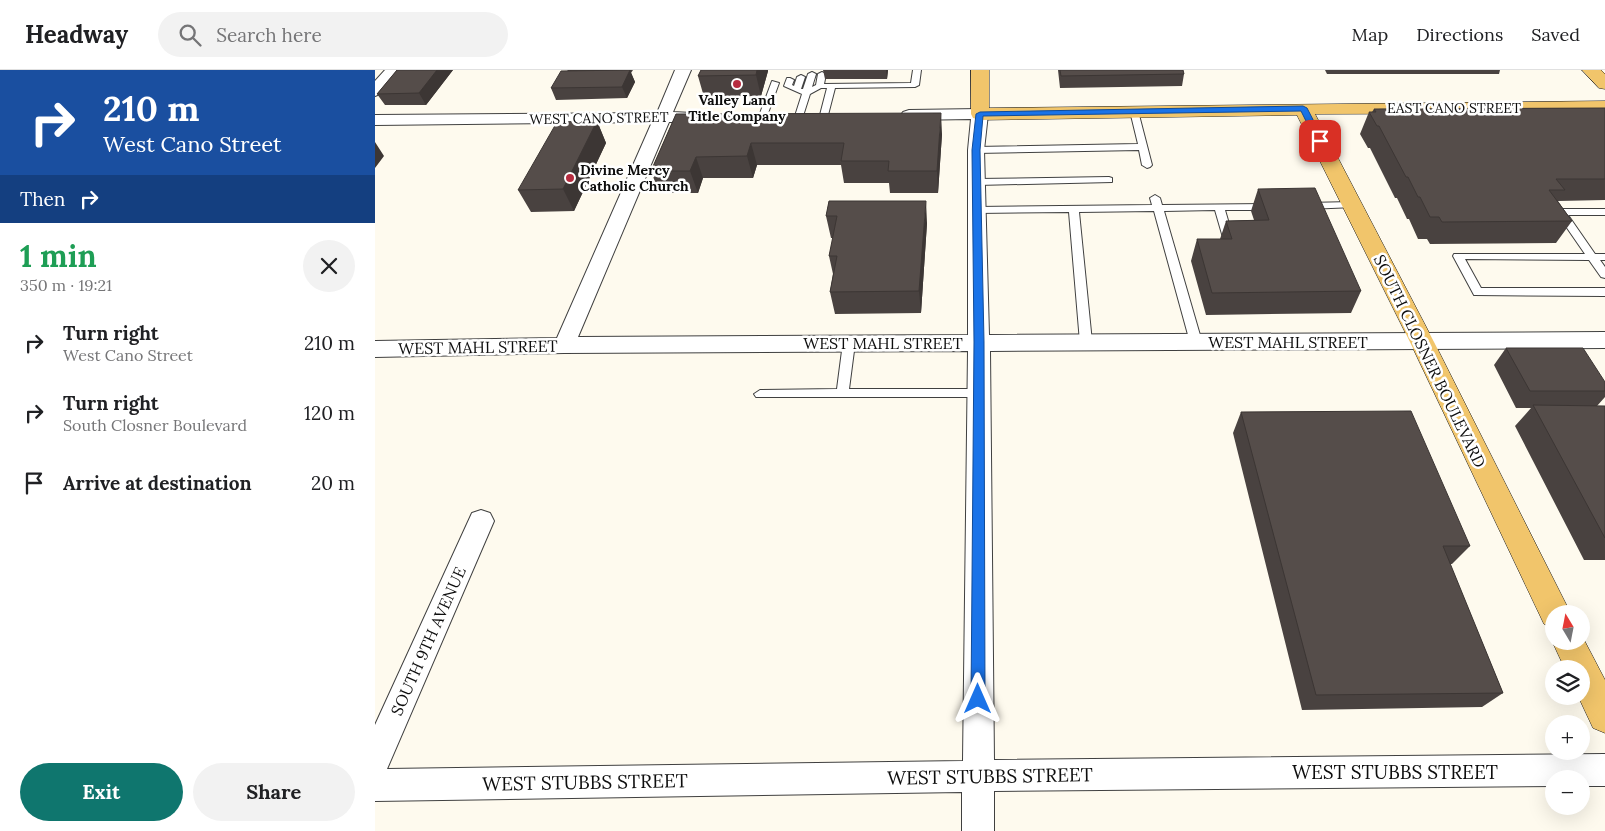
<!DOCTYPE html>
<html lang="en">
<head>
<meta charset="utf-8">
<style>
  body { margin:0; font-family:Lora,serif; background:#f2f2f2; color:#202124; height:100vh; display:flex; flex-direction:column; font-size:19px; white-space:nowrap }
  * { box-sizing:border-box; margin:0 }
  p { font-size:16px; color:#757577 }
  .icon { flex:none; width:28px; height:28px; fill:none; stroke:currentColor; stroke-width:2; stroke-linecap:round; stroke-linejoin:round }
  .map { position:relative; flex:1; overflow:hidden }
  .sheet { display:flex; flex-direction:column; background:#fff; width:375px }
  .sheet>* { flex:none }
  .hud { background:#1a4fa0; color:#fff; overflow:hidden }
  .needle { width:32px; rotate:350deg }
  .controls { position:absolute; left:1170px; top:535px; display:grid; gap:10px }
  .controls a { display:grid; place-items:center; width:45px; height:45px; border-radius:50%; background:#fff; box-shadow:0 5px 20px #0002; font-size:25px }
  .pin { position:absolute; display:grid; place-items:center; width:42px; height:42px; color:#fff; margin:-21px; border-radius:10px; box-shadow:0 2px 8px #0006 }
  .me { position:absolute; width:55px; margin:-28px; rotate:0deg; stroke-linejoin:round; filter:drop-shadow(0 0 4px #0008) }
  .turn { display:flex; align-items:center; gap:18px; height:105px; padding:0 20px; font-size:22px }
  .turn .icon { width:65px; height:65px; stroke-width:2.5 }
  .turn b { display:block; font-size:35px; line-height:42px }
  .then { display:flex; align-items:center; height:48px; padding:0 20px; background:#0003; gap:10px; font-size:19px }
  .round { display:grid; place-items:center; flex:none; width:52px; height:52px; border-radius:26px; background:#f2f2f2 }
  .head { display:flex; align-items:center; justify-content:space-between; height:85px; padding:0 20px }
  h1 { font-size:30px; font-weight:700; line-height:38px; color:#1e9e55 }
  .cta { display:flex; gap:10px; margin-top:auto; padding:10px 20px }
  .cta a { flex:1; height:58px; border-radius:30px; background:#0f766e; color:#fff; font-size:20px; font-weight:700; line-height:58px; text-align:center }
  .cta a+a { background:#f2f2f2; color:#202124 }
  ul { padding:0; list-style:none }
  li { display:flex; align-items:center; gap:15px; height:70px; padding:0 20px }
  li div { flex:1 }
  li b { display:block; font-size:19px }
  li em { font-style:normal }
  header { display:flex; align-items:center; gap:30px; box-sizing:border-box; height:70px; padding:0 25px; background:#fff; border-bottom:1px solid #e0e0e0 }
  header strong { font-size:24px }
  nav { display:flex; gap:28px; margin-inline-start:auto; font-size:18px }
  .search { width:350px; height:45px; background:#f2f2f2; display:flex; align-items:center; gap:12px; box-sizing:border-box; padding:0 18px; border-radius:28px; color:#757577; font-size:19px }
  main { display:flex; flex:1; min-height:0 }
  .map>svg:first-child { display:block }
</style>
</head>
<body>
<header>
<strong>Headway</strong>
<div class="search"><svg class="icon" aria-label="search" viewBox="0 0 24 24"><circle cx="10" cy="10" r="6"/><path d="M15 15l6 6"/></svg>Search here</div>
<nav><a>Map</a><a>Directions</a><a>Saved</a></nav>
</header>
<main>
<section class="sheet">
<div class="hud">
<div class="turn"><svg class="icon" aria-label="right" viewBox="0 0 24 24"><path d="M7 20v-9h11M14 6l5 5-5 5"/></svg><div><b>210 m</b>West Cano Street</div></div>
<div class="then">Then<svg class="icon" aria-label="right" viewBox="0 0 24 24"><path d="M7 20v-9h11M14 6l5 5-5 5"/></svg></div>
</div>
<div class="head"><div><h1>1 min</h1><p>350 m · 19:21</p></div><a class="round"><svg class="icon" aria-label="close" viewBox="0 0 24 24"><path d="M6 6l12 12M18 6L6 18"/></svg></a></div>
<ul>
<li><svg class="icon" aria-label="right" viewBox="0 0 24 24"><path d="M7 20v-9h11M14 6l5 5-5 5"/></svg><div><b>Turn right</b><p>West Cano Street</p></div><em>210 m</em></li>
<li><svg class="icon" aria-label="right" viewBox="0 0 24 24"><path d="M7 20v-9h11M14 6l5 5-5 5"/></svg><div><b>Turn right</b><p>South Closner Boulevard</p></div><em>120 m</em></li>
<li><svg class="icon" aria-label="arrive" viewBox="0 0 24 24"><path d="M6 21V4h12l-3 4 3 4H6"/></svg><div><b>Arrive at destination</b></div><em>20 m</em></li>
</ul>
<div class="cta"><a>Exit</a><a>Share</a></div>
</section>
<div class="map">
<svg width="1230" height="761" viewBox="0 0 1230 761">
  <rect width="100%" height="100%" fill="#fefaee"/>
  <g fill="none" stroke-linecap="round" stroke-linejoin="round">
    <g stroke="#404040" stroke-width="2">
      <path id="service" d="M538,0H546L544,15L540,17L460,18L453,45L449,48L445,45L452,18H446L435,24L428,46L424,49L420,46L427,24L409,16L412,8H415L419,10L417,15L419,16L422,7L426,5L430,7L426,19H428L433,4L437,2L441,4L437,17L441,15L443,4L447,2L451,4L449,14L536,13Z
        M397,11L404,13L392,46L385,48L384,46Z
        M759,38L763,41L777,95L775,97L772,98L767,95L764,80L601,83L597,80L601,77L763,74L755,41Z
        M734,107L737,108V112L602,115L597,112L602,109Z
        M780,125L785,128L787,135L892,134L897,137L892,140H850L859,171L854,174L849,171L840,140L789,141L827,272L821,276L815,272L779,141L704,142L717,272L711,276L705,272L694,142L602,143L597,140L602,137L777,135L775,128Z
        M977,132L982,135L980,137L932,139L927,136L932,133Z
        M1186,139H1230V145H1193L1220,184H1230V190H1225L1230,197V208L1226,207L1214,190L1090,189L1106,218H1230V226L1099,225L1078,186L1079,184H1210L1181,142Z
        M474,269L480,273L474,319H604L610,323L604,327H381L379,324L385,320L462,319L468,273Z"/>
    </g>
    <g stroke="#404040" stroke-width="2">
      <path id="minor" d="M10,0H26L5,24L0,26V11Z
        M300,0H316L298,42L336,44L338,47L336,50L330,52H294L203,267L593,265V80L596,49L534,50L528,48L526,45L528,42L534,40L605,39L611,41L613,44L609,80L614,265L1230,262V278L615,281L619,690L1230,684V716H1206V709H1179V716L619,721V761H587V722L0,731V655L97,443L106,440L115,443L119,451L12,699L588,691L593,281L189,283L0,287V271L182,268L277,52L0,55V45L282,43Z"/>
    </g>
    <g stroke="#1e1e1e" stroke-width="1">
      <path id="primary" d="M596,0H614V38L1230,31V43L940,44L1059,272L1196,544H1179V558L1169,554L1035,272L922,45L605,50L598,48L596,44Z
        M1207,0H1226L1230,4V19L1224,18Z
        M1206,564L1230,610V663L1218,658L1203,626H1206V599H1190L1177,571L1179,566V571H1206Z"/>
    </g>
    <use href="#service" fill="#fff" fill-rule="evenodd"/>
    <use href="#minor" fill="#fff" fill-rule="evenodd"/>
    <use href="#primary" fill="#f1c56b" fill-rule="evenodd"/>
  </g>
  <path fill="#494240" d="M22,0H78L51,35H10L2,24Z
    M192,0H258L256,3L260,12L252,28L181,30L176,18L193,1Z
    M326,0H393V1L386,26L329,27L323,6Z
    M448,0H513L512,9H450Z
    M683,0H808L809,4L807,16L685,18Z
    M950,0H1125L1124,4H952Z
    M1230,38V130L1183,131L1197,151L1181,173L1055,174L1052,169H1043L1034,149H1032L1022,128H1020L995,78H993L985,64L994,42H997L999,39Z
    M301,44L567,64L563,123H515L514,113H469L466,95H382L378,108H328L323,123H284L276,101Z
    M222,51L231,73L199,141L156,142L143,120Z
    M883,119L986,221L976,243L831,245L816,191L822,169H845L851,151L879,150L876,141Z
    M454,131L552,153L546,243L460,244L455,222L458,204L454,186L458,168H456L451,146Z
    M1131,278L1230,312V327L1222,336H1230V490H1209L1140,356L1156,338H1141L1119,295Z
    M866,342L1095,476L1077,494H1075L1128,623L1107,637L927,640L858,363Z"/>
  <path fill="#3c3634" d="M62,0H78L51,35L44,23Z
    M255,0L260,12L252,28L247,17Z
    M382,0H393V1L386,26L381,5Z
    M511,0H513L512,9Z
    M566,43L567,64L563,123L562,101Z
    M222,51L231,73L199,141L188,119Z
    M0,72L9,86L0,98Z
    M376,73L382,95L378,108L372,86Z
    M321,87L328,108L323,123L315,101Z
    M551,131L552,153L546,243L544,221Z"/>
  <path fill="#554d4a" stroke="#3c3634" d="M22,0H62L44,23L2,24Z
    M255,0L247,17L176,18L186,1Z
    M326,0H382L381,5L323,6Z
    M685,0H808L809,4L686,6Z
    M1230,38V109H1181L1190,120H1174L1197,151L1067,152L1064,147H1055L1045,127H1043L1033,107H1031L1004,56H1002L994,42H1001L999,39Z
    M566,43L562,101H513L514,91H466L469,73H376L372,86L321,87L315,101H276L301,44Z
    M222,51L188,119L143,120L182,52Z
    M940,118L986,221L837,223L822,169H857L851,151L894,150L883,119Z
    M454,131H551L544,221L455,222L462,186H454L462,146H451Z
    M1131,278H1208L1230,312V321H1155Z
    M1158,335L1230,336V468Z
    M1036,341L1095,476H1068L1128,623L941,625L866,342Z"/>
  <path fill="#1a73e8" stroke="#114b97" d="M928,36L932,38L949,71L947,72L941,71L926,41L608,46L605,80L609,272L610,629L608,634L603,636L598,634L596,629L599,272L597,80L601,44L605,42Z"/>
  <g fill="#b62c3f" stroke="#fff" stroke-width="2">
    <circle cx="362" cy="14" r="5"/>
    <circle cx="195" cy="108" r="5"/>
  </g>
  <g text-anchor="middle" stroke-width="5" stroke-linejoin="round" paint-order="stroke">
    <g font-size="14" font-weight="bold" fill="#0d0d0d" stroke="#fff">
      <text x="362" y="35">Valley Land<tspan x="362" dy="16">Title Company</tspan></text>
      <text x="205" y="105" text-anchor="start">Divine Mercy<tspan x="205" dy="16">Catholic Church</tspan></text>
    </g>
    <g font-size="14" fill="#0d0d0d" stroke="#fff">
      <text x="1079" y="43">EAST CANO STREET</text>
      <text transform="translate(224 48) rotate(-1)" y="5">WEST CANO STREET</text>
    </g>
    <g font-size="16" fill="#0d0d0d" stroke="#fff">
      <text x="913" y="278">WEST MAHL STREET</text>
      <text x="508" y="279">WEST MAHL STREET</text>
      <text transform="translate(103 277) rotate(-1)" y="6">WEST MAHL STREET</text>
      <text transform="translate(1055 291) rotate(64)" y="6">SOUTH CLOSNER BOULEVARD</text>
      <text transform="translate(53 571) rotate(-66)" y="6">SOUTH 9TH AVENUE</text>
    </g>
    <g font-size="19" fill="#0d0d0d" stroke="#fff">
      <text x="1020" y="709">WEST STUBBS STREET</text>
      <text transform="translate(615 706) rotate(-1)" y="7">WEST STUBBS STREET</text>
      <text transform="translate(210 712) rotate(-1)" y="7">WEST STUBBS STREET</text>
    </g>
  </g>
</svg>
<div class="controls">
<a><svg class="needle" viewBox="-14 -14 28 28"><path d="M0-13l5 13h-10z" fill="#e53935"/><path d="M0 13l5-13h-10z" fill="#757577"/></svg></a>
<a><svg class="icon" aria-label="layers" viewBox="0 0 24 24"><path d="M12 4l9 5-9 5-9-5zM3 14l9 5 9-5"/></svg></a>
<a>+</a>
<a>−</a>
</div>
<div class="pin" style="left:945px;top:71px;background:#d93025"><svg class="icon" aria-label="arrive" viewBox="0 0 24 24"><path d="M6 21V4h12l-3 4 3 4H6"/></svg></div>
<svg class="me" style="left:603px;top:629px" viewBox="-20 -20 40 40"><path d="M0-17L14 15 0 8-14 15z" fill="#1a73e8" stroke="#fff" stroke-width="4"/></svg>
</div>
</main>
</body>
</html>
